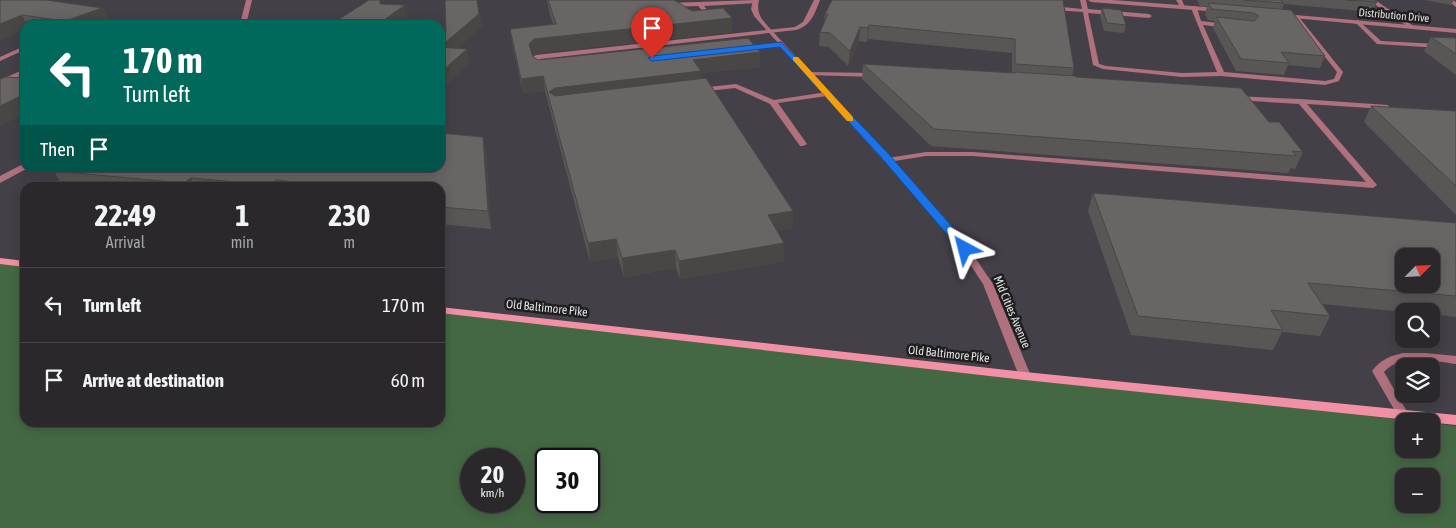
<!DOCTYPE html>
<html lang="en">
<head>
<meta charset="utf-8">
<style>
  body { margin:0; font-family:"Asap Condensed",sans-serif; background:#363437; color:#f1f3f6; height:100vh; display:flex; flex-direction:column; font-size:19px; white-space:nowrap }
  * { box-sizing:border-box; margin:0 }
  p { font-size:16px; color:#a5a6a9 }
  .icon { flex:none; width:28px; height:28px; fill:none; stroke:currentColor; stroke-width:2; stroke-linecap:round; stroke-linejoin:round }
  .map { position:relative; flex:1; overflow:hidden }
  .side { position:absolute; left:20px; top:182px; width:425px; height:245px; display:flex; flex-direction:column; background:#2a282b; border-radius:15px; box-shadow:0 2px 12px #0003,0 0 0 1px #464447 }
  .side>* { flex:none }
  .banner { position:absolute; left:20px; top:20px; width:425px; height:152px; border-radius:15px; box-shadow:0 2px 12px #0003,0 0 0 1px #464447; background:#00695c; color:#fff; overflow:hidden }
  .needle { width:32px; rotate:66deg }
  .fabs { position:absolute; left:1395px; top:248px; display:grid; gap:10px }
  .fabs a { display:grid; place-items:center; width:45px; height:45px; border-radius:10px; background:#2a282b; box-shadow:0 2px 12px #0003,0 0 0 1px #464447; font-size:25px }
  .speed { position:absolute; left:460px; top:448px; display:flex; gap:10px; font-size:25px; font-weight:700; text-align:center }
  .speed>* { display:grid; place-content:center; width:65px; height:65px; border-radius:50%; background:#2a282b; box-shadow:0 2px 12px #0003,0 0 0 1px #464447; line-height:1 }
  .speed small { font-size:12px; font-weight:400 }
  .speed .limit { border:2px solid #111; border-radius:8px; background:#fff; color:#111 }
  .pin { position:absolute; display:grid; place-items:center; width:42px; height:42px; color:#fff; margin:-51px -21px; border-radius:50% 50% 50% 0; rotate:-45deg; box-shadow:0 0 5px #0007 }
  .pin .icon { rotate:45deg }
  .me { position:absolute; width:55px; margin:-28px; rotate:322deg; stroke-linejoin:round; filter:drop-shadow(0 0 4px #0008) }
  .turn { display:flex; align-items:center; gap:18px; height:105px; padding:0 20px; font-size:22px }
  .turn .icon { width:65px; height:65px; stroke-width:2.5 }
  .turn b { display:block; font-size:35px; line-height:42px }
  .then { display:flex; align-items:center; height:48px; padding:0 20px; background:#0003; gap:10px; font-size:19px }
  .eta { display:flex; justify-content:space-evenly; align-items:center; height:85px; text-align:center }
  .eta b { font-size:30px; font-weight:700; line-height:35px }
  ul { padding:0; list-style:none }
  li { display:flex; align-items:center; gap:15px; height:75px; padding:0 20px; border-top:1px solid #464447 }
  li div { flex:1 }
  li b { display:block; font-size:19px }
  li em { font-style:normal }
  .map>svg:first-child { display:block }
</style>
</head>
<body>
<div class="map">
<svg width="1456" height="528" viewBox="0 0 1456 528">
  <rect width="100%" height="100%" fill="#383639"/>
  <path fill="#444048" fill-rule="evenodd" d="M0,0H1456V427L1431,424V421H1406L440,313V188H25V266L0,263ZM25,25H440V168H25ZM1404,256H1431V284H1404ZM1404,311H1431V339H1404ZM1404,366H1431V394H1404Z"/>
  <path fill="#456844" fill-rule="evenodd" d="M0,263L25,265V422H440V312L1414,421H1404V449H1431V423L1456,426V528H0ZM471,459H514V501H471ZM546,459H589V501H546ZM1404,476H1431V504H1404Z"/>
  <g fill="none" stroke-linecap="round" stroke-linejoin="round">
    <path fill="#af717d" fill-rule="evenodd" d="M246,0H252L247,21L243,25H237L241,20Z
      M755,0L758,2L757,3L704,6L715,19L712,21L698,6L669,7L666,5L669,3Z
      M814,0H820C815,13 811,26 796,30L540,59L543,71L540,73L537,71L533,57L536,55L795,27L803,22Z
      M1080,0H1086L1088,9L1149,14L1152,16L1149,18L1088,13L1099,64L1106,66L1182,73L1217,72L1191,8L1194,6L1197,8L1201,21L1227,24L1230,26L1227,28L1203,25L1224,72L1325,81L1334,79L1337,72L1294,18L1293,17L1296,15L1298,16L1343,72L1339,81L1325,85L1221,76L1182,77L1103,69L1093,65L1083,12L1053,10L1050,8L1053,6L1082,9Z
      M1176,0H1182L1185,8H1181Z
      M1368,0H1375L1415,27L1410,28Z
      M1447,0H1453L1456,2V7Z
      M1358,20L1381,41L1456,45V49L1377,44L1355,22Z
      M781,42L783,43V45L744,50L741,48L744,46Z
      M20,48L23,50L22,51L0,61V57Z
      M25,69V74L0,85V80Z
      M809,72L876,73L879,75L876,77L807,75L806,74Z
      M736,84L774,100L827,92L831,94L827,96L778,103L807,144L803,146H800L770,104L735,88L699,92L695,90L699,88Z
      M1234,96L1300,99L1388,105L1389,107L1385,109L1307,104L1377,185L1373,188L973,156H926L888,162L884,160L888,158L926,152H973L1366,182L1299,104L1237,100L1233,98Z
      M1403,353H1425L1456,356V364C1434,361 1401,353 1384,372L1409,415L1407,418L1403,420L1399,418L1372,371C1380,360 1390,356 1403,353Z"/>
    <path fill="#af717d" fill-rule="evenodd" d="M753,0H759C755,17 766,23 776,35L959,234L993,284L1031,376L1029,379H1021L1019,376L983,284L953,238L754,16L751,9Z
      M1088,0H1113L1219,8L1222,10L1219,12L1091,2Z
      M1284,14L1456,29V33L1282,17L1281,16Z
      M25,163V168H28L0,183V176Z"/>
    <path fill="#f291a5" fill-rule="evenodd" d="M0,258L25,261V267L0,264Z
      M440,307L1025,372L1456,415V425L1025,380L440,313Z"/>
  </g>
  <path fill="#595756" d="M0,0L102,8L108,21L98,25H25V29L0,40Z
    M547,0L692,11L732,18L731,32L536,53L533,56V57L538,60L760,67L701,73V79L793,211L792,229L777,231L784,243V261L680,279L676,268L624,277L618,257L590,262L545,91L523,93L512,42L510,29L553,24L549,11Z
    M1063,0L1074,68L1072,76L1076,77L1269,122L1303,152L1295,169L1291,168L1288,173L931,146L862,79L863,64L1012,73V53L868,39L867,42L859,41L848,66L829,47L819,46L820,32L824,23L825,14Z
    M1197,0H1375L1377,2L1373,12L1284,4L1282,9L1325,56L1320,68L1288,65L1284,75L1236,71L1213,28L1215,21L1208,20L1205,14L1207,6H1200Z
    M1425,0H1454L1451,5Z
    M1102,8L1126,25L1124,33L1104,31L1100,16Z
    M1431,37L1456,38V75L1424,51Z
    M1371,106L1456,111V215L1364,122Z
    M483,137L486,153L491,229L440,224V188H67L63,187L54,171Z
    M1093,193L1456,223V317L1431,314V311L1404,312L1322,304L1330,316L1320,336L1282,332L1273,350L1131,335L1088,211Z"/>
  <path fill="#494746" d="M477,0L482,27L443,61L440,47Z
    M405,5L408,18L399,25H377Z
    M102,8L108,21L98,25H67L65,21Z
    M22,15L27,25H25V29L0,40V24Z
    M732,18L731,32L536,53L531,58L529,44L534,39Z
    M869,25L868,39L867,42L868,28Z
    M860,27L859,41L848,66L850,51Z
    M467,49L470,63L440,91V73Z
    M760,52V67L701,73V86L557,103L549,92L555,88L693,60Z
    M543,76L545,91L523,93L521,79Z
    M25,94V114L0,126V106Z
    M483,137L486,153L491,229L488,211Z
    M191,178L195,188H186L184,183Z
    M276,180L278,188H271L270,185Z
    M793,211L792,229L767,233L768,215Z
    M616,239L618,257L590,262L588,243Z
    M784,243V261L680,279L679,261Z
    M675,250L676,268L624,277L622,258Z"/>
  <path fill="#686564" stroke="#494746" fill-rule="evenodd" d="M0,0H46L102,8L65,21L22,15L0,24Z
    M369,0H380V4L405,5L377,25H330Z
    M445,0H477L479,14L440,47L467,49L440,73V33H446Z
    M548,0H674L692,11L723,8L732,18L534,39L529,44L533,57L538,60L748,38L760,52L693,60L701,71L555,88L549,92L555,96L706,78L793,211L768,215L784,243L679,261L675,250L622,258L616,239L588,243L543,76L521,79L510,29L556,24Z
    M832,0H1063L1074,68L1015,64V39L869,25L868,28L860,27L850,51L830,33L820,32L828,14H825Z
    M1244,0H1280L1284,3Z
    M1346,0H1375L1377,2Z
    M1208,3L1291,10L1325,56L1281,52L1289,63L1241,59L1216,17L1254,21L1259,16L1254,13L1212,9Z
    M1102,8L1121,10L1126,25L1107,23Z
    M1431,37L1456,38V54Z
    M863,64L1015,73V72L1075,76L1076,77L1241,88L1269,122H1279L1303,152L1292,151L1296,156L934,129Z
    M5,77L25,78V94L0,106V79Z
    M1371,106L1456,111V186Z
    M440,133L483,137L488,211L440,207V188H354L276,180L270,185L191,178L184,183L54,171L59,168H440Z
    M1093,193L1456,223V296L1308,283L1330,316L1271,310L1283,330L1138,316ZM1404,256H1431V284H1404Z"/>
  <path fill="#1a73e8" stroke="#114b97" d="M781,42L887,152L969,246L970,249L969,251H961L880,156L780,47L652,61L648,58L652,56Z"/>
  <path fill="#f59e0b" d="M793,57H798L853,117V121H847L793,60Z"/>
  <g text-anchor="middle" stroke-width="5" stroke-linejoin="round" paint-order="stroke">
    <g font-size="11" fill="#e1e0e2" stroke="#1f1e1f">
      <text transform="translate(1394 15) rotate(5)" y="4">Distribution Drive</text>
    </g>
    <g font-size="12" fill="#e1e0e2" stroke="#1f1e1f">
      <text transform="translate(547 308) rotate(6)" y="4">Old Baltimore Pike</text>
      <text transform="translate(1012 312) rotate(67)" y="4">Mid Cities Avenue</text>
      <text transform="translate(949 354) rotate(6)" y="4">Old Baltimore Pike</text>
    </g>
  </g>
</svg>
<div class="fabs">
<a><svg class="needle" viewBox="-14 -14 28 28"><path d="M0-13l5 13h-10z" fill="#e53935"/><path d="M0 13l5-13h-10z" fill="#a5a6a9"/></svg></a>
<a><svg class="icon" aria-label="search" viewBox="0 0 24 24"><circle cx="10" cy="10" r="6"/><path d="M15 15l6 6"/></svg></a>
<a><svg class="icon" aria-label="layers" viewBox="0 0 24 24"><path d="M12 4l9 5-9 5-9-5zM3 14l9 5 9-5"/></svg></a>
<a>+</a>
<a>−</a>
</div>
<div class="speed"><div>20<small>km/h</small></div><div class="limit">30</div></div>
<div class="pin" style="left:652px;top:58px;background:#d93025"><svg class="icon" aria-label="arrive" viewBox="0 0 24 24"><path d="M6 21V4h12l-3 4 3 4H6"/></svg></div>
<svg class="me" style="left:965px;top:249px" viewBox="-20 -20 40 40"><path d="M0-17L14 15 0 8-14 15z" fill="#1a73e8" stroke="#fff" stroke-width="4"/></svg>
<div class="banner">
<div class="turn"><svg class="icon" aria-label="left" viewBox="0 0 24 24"><path d="M17 20v-9H6M10 6l-5 5 5 5"/></svg><div><b>170 m</b>Turn left</div></div>
<div class="then">Then<svg class="icon" aria-label="arrive" viewBox="0 0 24 24"><path d="M6 21V4h12l-3 4 3 4H6"/></svg></div>
</div>
<section class="side">
<div class="eta">
<div><b>22:49</b><p>Arrival</p></div>
<div><b>1</b><p>min</p></div>
<div><b>230</b><p>m</p></div>
</div>
<ul>
<li><svg class="icon" aria-label="left" viewBox="0 0 24 24"><path d="M17 20v-9H6M10 6l-5 5 5 5"/></svg><div><b>Turn left</b></div><em>170 m</em></li>
<li><svg class="icon" aria-label="arrive" viewBox="0 0 24 24"><path d="M6 21V4h12l-3 4 3 4H6"/></svg><div><b>Arrive at destination</b></div><em>60 m</em></li>
</ul>
</section>
</div>
</body>
</html>
